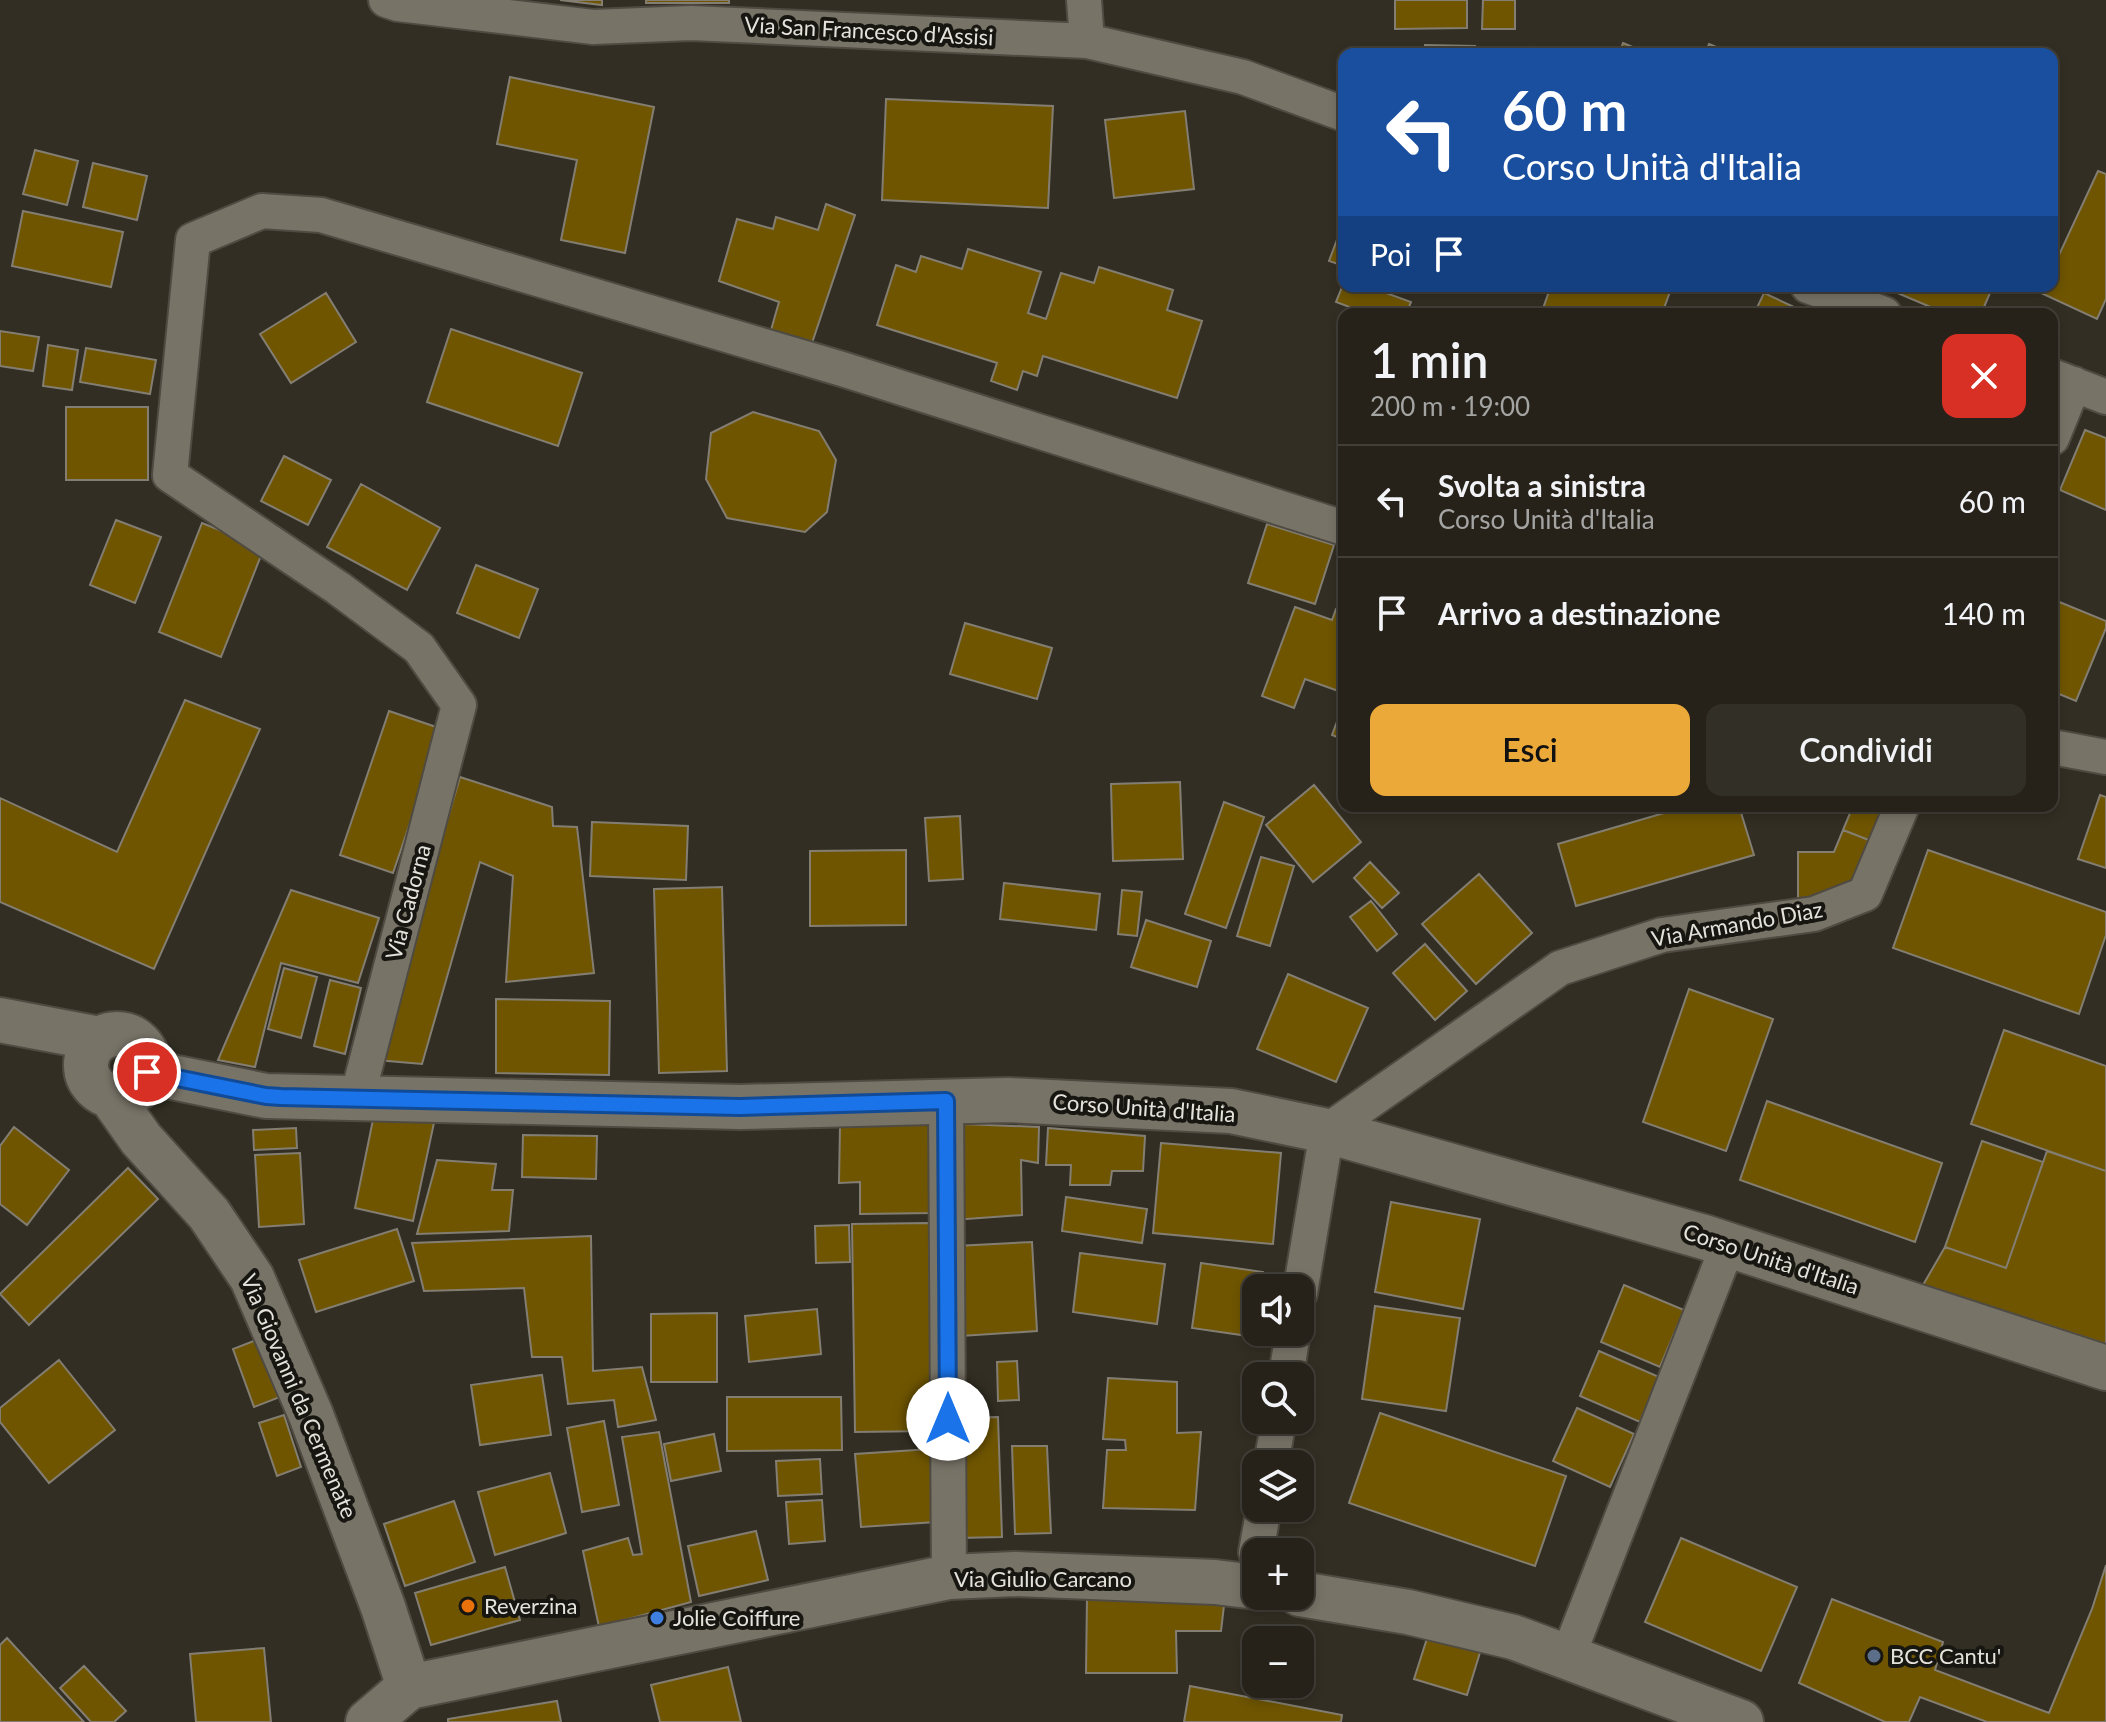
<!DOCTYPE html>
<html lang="it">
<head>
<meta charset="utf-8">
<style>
  body { margin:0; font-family:Lato,sans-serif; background:#322f27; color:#f1f3f6; height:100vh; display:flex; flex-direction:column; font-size:30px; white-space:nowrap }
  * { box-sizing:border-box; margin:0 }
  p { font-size:26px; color:#a4a4a2 }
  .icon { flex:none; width:44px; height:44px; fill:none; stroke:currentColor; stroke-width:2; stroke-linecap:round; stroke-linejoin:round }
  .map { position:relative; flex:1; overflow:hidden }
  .drawer { position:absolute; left:1338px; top:308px; width:720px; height:504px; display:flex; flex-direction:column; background:#26221a; border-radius:16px; box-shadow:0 4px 12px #0003,0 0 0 2px #423f39 }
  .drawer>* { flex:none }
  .hud { position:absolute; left:1338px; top:48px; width:720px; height:244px; border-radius:16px; box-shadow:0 4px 12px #0003,0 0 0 2px #423f39; background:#1a4fa0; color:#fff; overflow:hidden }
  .buttons { position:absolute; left:1242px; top:1274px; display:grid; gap:16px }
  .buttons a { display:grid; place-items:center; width:72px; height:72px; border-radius:16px; background:#26221a; box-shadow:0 4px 12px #0003,0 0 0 2px #423f39; font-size:40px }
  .pin { position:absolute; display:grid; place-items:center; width:68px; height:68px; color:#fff; margin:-34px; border:4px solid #fff; border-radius:50%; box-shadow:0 2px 8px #0007 }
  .me { position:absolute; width:88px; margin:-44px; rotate:0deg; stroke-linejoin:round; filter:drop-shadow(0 0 6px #0008) }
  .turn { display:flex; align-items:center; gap:28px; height:168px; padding:0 32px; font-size:36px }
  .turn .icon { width:104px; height:104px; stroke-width:2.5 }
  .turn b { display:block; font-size:56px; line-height:68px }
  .then { display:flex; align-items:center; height:76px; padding:0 32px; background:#0003; gap:16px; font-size:30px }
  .round { display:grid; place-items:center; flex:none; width:84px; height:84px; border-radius:16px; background:#322f27 }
  .head { display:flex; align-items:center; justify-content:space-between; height:136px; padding:0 32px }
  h1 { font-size:48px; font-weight:600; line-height:60px }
  .button { display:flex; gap:16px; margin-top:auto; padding:16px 32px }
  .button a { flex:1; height:92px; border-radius:16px; background:#eba939; color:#111; font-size:32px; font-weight:600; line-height:92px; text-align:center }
  .button a+a { background:#322f27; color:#f1f3f6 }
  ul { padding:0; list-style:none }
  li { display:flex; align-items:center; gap:24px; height:112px; padding:0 32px; border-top:2px solid #423f39 }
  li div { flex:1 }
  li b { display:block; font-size:30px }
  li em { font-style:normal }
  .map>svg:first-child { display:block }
</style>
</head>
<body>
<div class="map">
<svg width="2106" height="1722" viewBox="0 0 2106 1722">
  <rect width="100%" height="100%" fill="#322e23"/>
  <path fill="#6f5500" stroke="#837e71" stroke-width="2" d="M560,0H602V5Z
    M646,0H729V3H646Z
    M1395,0H1467V28L1395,29Z
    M1483,0H1515V29H1482Z
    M1623,43L1649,54H1619Z
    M1709,44L1733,54H1705Z
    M1425,45L1475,46V54H1425Z
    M1530,47L1546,54H1527Z
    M510,77L654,107L625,253L561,240L577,160L497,144Z
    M886,99L1053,106L1048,208L882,200Z
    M1185,111L1194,189L1114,198L1105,120Z
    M35,150L78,161L67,205L23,194Z
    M93,163L147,176L137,220L83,207Z
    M2098,171L2106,174V299L2097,319L2041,293L2044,286H2052V270Z
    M826,204L855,215L812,343L771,330L779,302L719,281L737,219L773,229L776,217L818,230Z
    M23,211L123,232L111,287L12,266Z
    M1344,221V266L1329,261Z
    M968,249L1041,272L1028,313L1046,319L1061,273L1094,283L1099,267L1173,290L1167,310L1202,321L1177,398L1043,356L1037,376L1023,371L1017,390L991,381L997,363L877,325L896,265L916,272L921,256L962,269Z
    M1344,282V286H1367L1411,302L1406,314H1368L1336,302Z
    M1551,286H1672L1662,314H1596L1589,311L1588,314H1541Z
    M1881,286H1993L1981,314H1947Z
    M326,293L356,342L291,383L260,334Z
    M1764,293L1809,314H1754Z
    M451,329L582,373L558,446L427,402Z
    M0,331L39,337L33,371L0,366Z
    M48,345L78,350L72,390L43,386Z
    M86,348L156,360L150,394L80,382Z
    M66,407H148V480H66Z
    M753,412L819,431L836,460L827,512L805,532L727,518L706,479L711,433Z
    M2085,430L2106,438V510L2060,490Z
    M284,456L331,480L308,525L261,501Z
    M361,484L440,528L407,590L327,547Z
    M116,520L161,537L135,603L90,585Z
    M202,523L264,548L221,657L159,632Z
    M1267,524L1334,545L1315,604L1248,583Z
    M476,565L538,589L519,638L457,613Z
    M2052,599L2106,621V628L2076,701L2052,691Z
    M1295,607L1332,620L1336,609L1344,612V693L1305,679L1294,708L1262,696Z
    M965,623L1052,648L1037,699L950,674Z
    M185,700L260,729L154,969L0,902V798L117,852Z
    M1344,703V740L1332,735Z
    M389,711L442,729L393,873L340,855Z
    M460,777L552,807L553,826L577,827L594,973L506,982L513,876L480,862L422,1064L377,1060Z
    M1180,782L1183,859L1113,861L1111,784Z
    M1314,785L1361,842L1313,882L1266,825Z
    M2100,795L2106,797V868L2078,859Z
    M1224,802L1264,817L1226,928L1185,914Z
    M1688,806H1739L1754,855L1576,906L1558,844Z
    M1853,806H1894L1879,844L1843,830Z
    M960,816L963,879L929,881L925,818Z
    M592,822L688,826L686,880L590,876Z
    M1843,830L1879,844L1843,894L1798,900V852H1834Z
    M906,850V925L810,926V851Z
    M1928,850L2106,912V935L2079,1014L1893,948Z
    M1261,857L1294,866L1270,946L1237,936Z
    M1370,862L1399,893L1382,908L1354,878Z
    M1479,874L1532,933L1476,984L1422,924Z
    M1004,883L1100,894L1096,930L1000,919Z
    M722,887L727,1071L659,1073L654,889Z
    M291,890L379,918L358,983L281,963L255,1067L218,1060Z
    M1122,890L1142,892L1137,936L1118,934Z
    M1371,901L1397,934L1377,951L1350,917Z
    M1146,920L1211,941L1197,987L1131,967Z
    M1425,944L1467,991L1435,1020L1393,973Z
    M284,968L317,977L301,1038L268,1029Z
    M1288,974L1368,1008L1336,1082L1257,1049Z
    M330,980L361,988L345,1054L314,1046Z
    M1689,989L1773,1019L1726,1151L1643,1122Z
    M496,999L610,1001L609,1075L496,1073Z
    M2004,1030L2106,1066V1171L1971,1124Z
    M1767,1101L1942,1163L1915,1242L1740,1180Z
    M376,1105L435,1118L413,1221L355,1208Z
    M930,1124L933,1213L860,1214V1182L839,1183L840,1126Z
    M964,1124L1039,1127L1038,1163L1021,1160L1022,1215L953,1220L947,1139Z
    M14,1127L69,1170L27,1225L0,1204V1146Z
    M296,1128L297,1148L254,1150L253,1130Z
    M1048,1128L1145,1136L1143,1171H1112L1110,1185H1070L1071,1165H1046Z
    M523,1135L597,1136L596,1179L522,1177Z
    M1982,1141L2043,1162L2006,1268L1945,1247Z
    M1161,1143L1281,1153L1273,1244L1153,1233Z
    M2047,1151L2106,1171V1344L1923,1285L1945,1247L2006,1268Z
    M300,1153L304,1224L259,1227L255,1155Z
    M437,1160L496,1164L492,1190H513L509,1231L417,1234Z
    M128,1168L158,1199L29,1325L0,1294Z
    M1066,1197L1147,1209L1142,1243L1062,1231Z
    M1391,1202L1480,1219L1463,1309L1375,1292Z
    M929,1223L932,1431L855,1432L852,1224Z
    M849,1225L850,1262L816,1263L815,1226Z
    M397,1229L414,1281L316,1312L299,1260Z
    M591,1236L593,1371L642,1367L656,1420L618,1427L614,1400L568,1404L562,1357H532L524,1288L424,1291L412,1243Z
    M1032,1242L1037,1331L961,1336L956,1246Z
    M1080,1253L1165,1264L1157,1324L1073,1312Z
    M1201,1263L1263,1272L1261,1288H1256L1255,1337L1192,1328Z
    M1624,1285L1684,1310L1660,1367L1601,1342Z
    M1375,1306L1460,1318L1446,1411L1362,1399Z
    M817,1309L821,1354L749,1362L745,1316Z
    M717,1313V1382H651V1314Z
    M259,1339L280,1397L254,1407L233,1349Z
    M1599,1351L1659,1377L1640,1422L1580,1396Z
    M59,1360L115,1430L49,1483L0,1422V1408Z
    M1017,1361L1019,1400L998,1401L997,1362Z
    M542,1375L551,1435L480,1445L471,1385Z
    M1108,1378L1177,1382V1433L1201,1432L1195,1510L1103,1508L1107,1450H1126L1125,1440L1103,1439Z
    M727,1397H841L842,1450L727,1451Z
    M1577,1408L1634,1434L1610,1487L1553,1461Z
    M1380,1413L1566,1476L1535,1566L1349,1503Z
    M284,1415L301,1467L277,1476L259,1423Z
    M998,1417L1002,1537L958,1538L955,1418Z
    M604,1421L619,1505L582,1512L567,1428Z
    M659,1432L691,1602L599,1627L583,1551L628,1538L633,1555L642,1554L622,1437Z
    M714,1434L721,1471L671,1481L664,1444Z
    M1012,1446H1047L1051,1533L1015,1534Z
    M931,1449L936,1522L861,1527L855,1454Z
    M820,1459L822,1494L778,1496L776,1461Z
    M550,1473L566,1533L495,1555L478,1492Z
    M822,1500L825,1541L789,1544L786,1502Z
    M454,1501L475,1562L405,1586L384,1524Z
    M756,1531L768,1580L699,1596L688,1546Z
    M1681,1538L1797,1587L1761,1671L1645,1622Z
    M2106,1565V1722H1987L1920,1697L1909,1722H1885L1799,1683L1832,1599L1943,1642L1935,1670L2049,1713L2092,1609Z
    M505,1567L520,1620L431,1645L415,1593Z
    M1087,1597H1225L1221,1631H1176L1177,1673H1086Z
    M1430,1629L1482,1646L1467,1695L1414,1679Z
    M7,1638L84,1722H0V1645Z
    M264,1648L271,1722H196L190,1654Z
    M84,1666L126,1711L114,1722H91L60,1688Z
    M728,1667L741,1722H660L651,1685Z
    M1190,1686L1342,1715L1341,1722H1184Z
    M557,1701L561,1722H448V1719Z"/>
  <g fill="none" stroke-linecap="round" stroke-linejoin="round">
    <g stroke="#4f4b42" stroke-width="38">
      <path id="minor" d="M386,0L398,4L593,27L691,23L1087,41L1243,77L1344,114
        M1084,0L1087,41
        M1808,286L1884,314
        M2052,376L2106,397
        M2052,438L2074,384
        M2052,747L2106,757
        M357,1098L459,705L419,648L338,588L170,475L193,240L262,211L321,215L842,369L1344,528
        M946,1101L949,1577
        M1300,1293L1327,1131L1560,968L1662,935L1814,914L1865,894L1902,806
        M1286,1376L1293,1332
        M1271,1464L1279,1420
        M1256,1552L1264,1508
        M1568,1656L1728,1245"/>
    </g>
    <g stroke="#4f4b42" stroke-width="48">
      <path id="secondary" d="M0,1020L100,1039
        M86 1065a31 31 0 1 1 62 0a31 31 0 1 1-62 0Z
        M147,1072L266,1096L740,1107L1008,1100L1231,1111L1327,1131L1704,1237L2106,1368
        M110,1095L141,1139L209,1214L252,1278L311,1415L383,1607L409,1687
        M1300,1594L1408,1612L1513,1637L1741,1722
        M368,1722L409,1687L949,1577L1015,1574L1215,1582L1256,1587"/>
    </g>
    <use href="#minor" stroke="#787367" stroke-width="34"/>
    <use href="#secondary" stroke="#787367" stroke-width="44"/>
  </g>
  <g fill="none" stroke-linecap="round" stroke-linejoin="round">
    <g stroke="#114b97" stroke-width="20">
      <path id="route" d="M147,1072L266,1096L281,1097L740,1107L946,1101L948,1419"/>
    </g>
    <use href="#route" stroke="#1a73e8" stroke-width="14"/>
  </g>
  <circle fill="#e8710a" stroke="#181611" stroke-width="3" cx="468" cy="1606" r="8"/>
  <circle fill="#3f7fe0" stroke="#181611" stroke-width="3" cx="657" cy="1618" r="8"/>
  <circle fill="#5c6f8a" stroke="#181611" stroke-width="3" cx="1874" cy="1656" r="8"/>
  <g text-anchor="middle" stroke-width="8" stroke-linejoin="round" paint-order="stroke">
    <g font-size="22" fill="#e5e2db" stroke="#181611">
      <text transform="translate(869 31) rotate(3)" y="8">Via San Francesco d'Assisi</text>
      <text transform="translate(408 902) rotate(-75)" y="8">Via Cadorna</text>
      <text transform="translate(1737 924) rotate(-10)" y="8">Via Armando Diaz</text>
      <text transform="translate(1144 1108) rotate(4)" y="8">Corso Unità d'Italia</text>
      <text transform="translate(1771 1259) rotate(18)" y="8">Corso Unità d'Italia</text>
      <text transform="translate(299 1396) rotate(67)" y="8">Via Giovanni da Cermenate</text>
      <text x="1043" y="1587">Via Giulio Carcano</text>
    </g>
    <g font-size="22" fill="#e5e2db" stroke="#181611" text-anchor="start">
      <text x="484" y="1614">Reverzina</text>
      <text x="673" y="1626">Jolie Coiffure</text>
      <text x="1890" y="1664">BCC Cantu'</text>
    </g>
  </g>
</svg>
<div class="buttons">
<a><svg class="icon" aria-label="sound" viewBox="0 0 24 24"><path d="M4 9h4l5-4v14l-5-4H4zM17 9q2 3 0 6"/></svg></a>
<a><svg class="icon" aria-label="search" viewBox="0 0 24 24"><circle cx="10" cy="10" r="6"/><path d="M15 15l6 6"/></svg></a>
<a><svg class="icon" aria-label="layers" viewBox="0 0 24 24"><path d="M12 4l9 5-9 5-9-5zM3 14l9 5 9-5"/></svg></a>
<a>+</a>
<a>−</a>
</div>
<div class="pin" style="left:147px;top:1072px;background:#d93025"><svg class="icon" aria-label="arrive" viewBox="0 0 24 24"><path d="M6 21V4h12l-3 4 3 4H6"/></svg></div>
<svg class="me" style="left:948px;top:1419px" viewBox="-20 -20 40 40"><circle r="19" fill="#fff"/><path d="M0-13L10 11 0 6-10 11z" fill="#1a73e8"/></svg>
<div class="hud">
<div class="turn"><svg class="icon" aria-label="left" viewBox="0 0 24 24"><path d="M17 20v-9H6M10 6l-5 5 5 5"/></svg><div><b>60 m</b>Corso Unità d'Italia</div></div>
<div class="then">Poi<svg class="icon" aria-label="arrive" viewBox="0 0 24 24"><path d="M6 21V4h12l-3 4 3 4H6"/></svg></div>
</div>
<section class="drawer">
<div class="head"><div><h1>1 min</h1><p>200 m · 19:00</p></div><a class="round" style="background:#d93025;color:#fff"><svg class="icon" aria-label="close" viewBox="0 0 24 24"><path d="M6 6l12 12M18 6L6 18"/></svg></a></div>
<ul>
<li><svg class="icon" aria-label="left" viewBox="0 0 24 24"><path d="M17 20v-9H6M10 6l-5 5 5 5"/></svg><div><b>Svolta a sinistra</b><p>Corso Unità d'Italia</p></div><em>60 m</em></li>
<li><svg class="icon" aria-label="arrive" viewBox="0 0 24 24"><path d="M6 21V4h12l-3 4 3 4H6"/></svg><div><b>Arrivo a destinazione</b></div><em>140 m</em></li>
</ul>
<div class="button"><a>Esci</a><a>Condividi</a></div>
</section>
</div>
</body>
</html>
